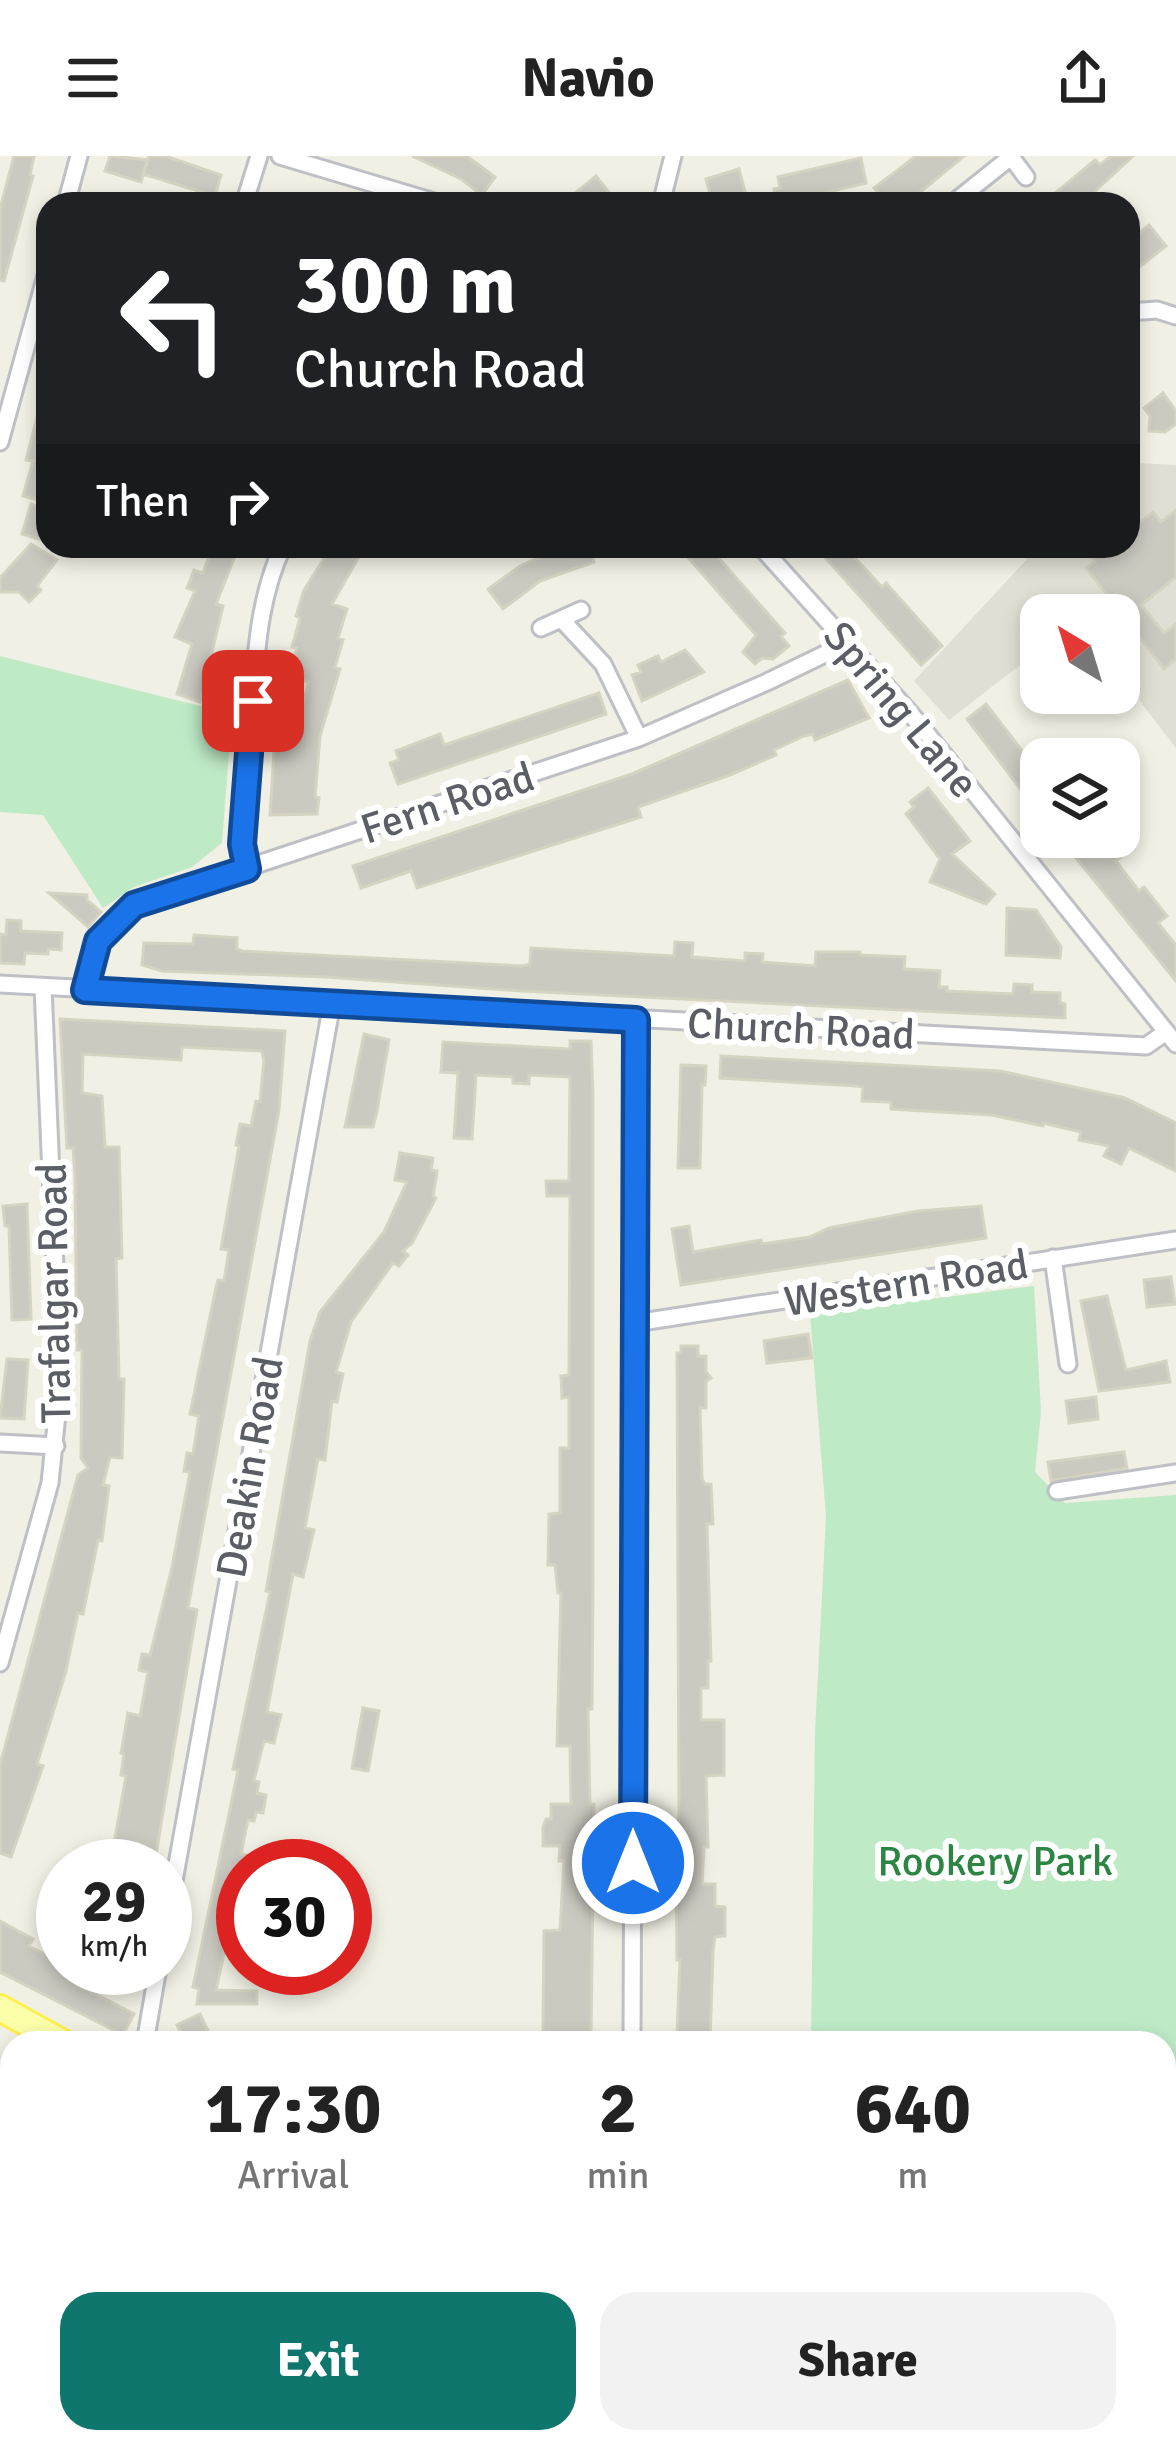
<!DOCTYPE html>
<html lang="en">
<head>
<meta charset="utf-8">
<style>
  body { margin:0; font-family:Signika,sans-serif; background:#f2f2f2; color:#222; height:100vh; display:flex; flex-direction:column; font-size:45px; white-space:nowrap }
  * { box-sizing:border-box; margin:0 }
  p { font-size:39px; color:#767676 }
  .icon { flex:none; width:66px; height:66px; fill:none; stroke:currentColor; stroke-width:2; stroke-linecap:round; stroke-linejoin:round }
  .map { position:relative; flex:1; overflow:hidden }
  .panel { position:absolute; left:0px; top:1875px; width:1176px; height:423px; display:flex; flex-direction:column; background:#fff; border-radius:36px 36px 0 0; box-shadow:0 6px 18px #0003 }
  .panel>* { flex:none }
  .banner { position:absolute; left:36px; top:36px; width:1104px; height:366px; border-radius:36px; box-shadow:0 6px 18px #0003; background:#202124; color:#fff; overflow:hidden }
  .needle { width:78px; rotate:322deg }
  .buttons { position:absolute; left:1020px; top:438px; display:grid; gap:24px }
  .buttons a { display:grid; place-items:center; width:120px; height:120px; border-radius:24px; background:#fff; box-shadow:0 6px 18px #0003; font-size:60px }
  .speed { position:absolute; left:36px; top:1683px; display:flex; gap:24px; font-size:60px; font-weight:700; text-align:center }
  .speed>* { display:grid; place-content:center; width:156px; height:156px; border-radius:50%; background:#fff; box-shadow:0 6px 18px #0003; line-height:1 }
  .speed small { font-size:30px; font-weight:400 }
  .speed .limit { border:18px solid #d22; background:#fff; color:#111 }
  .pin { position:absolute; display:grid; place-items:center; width:102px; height:102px; color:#fff; margin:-51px; border-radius:24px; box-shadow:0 6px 18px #0006 }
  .me { position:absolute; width:132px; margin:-66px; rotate:0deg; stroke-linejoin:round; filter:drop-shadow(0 0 9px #0008) }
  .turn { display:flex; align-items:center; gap:42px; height:252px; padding:0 60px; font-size:54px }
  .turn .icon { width:156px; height:156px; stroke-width:2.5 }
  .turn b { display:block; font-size:84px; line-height:102px }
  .then { display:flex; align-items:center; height:114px; padding:0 60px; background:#0003; gap:24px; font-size:45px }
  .eta { display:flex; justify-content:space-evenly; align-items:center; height:204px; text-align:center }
  .eta b { font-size:72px; font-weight:700; line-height:84px }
  .primary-button { display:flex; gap:24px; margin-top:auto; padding:24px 60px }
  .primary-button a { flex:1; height:138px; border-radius:36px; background:#0f766e; color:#fff; font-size:48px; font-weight:700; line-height:138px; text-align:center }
  .primary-button a+a { background:#f2f2f2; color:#222 }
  header { display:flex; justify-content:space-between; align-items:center; height:156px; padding:0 60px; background:#fff; font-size:54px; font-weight:700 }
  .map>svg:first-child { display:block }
</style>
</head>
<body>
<header><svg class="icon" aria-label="menu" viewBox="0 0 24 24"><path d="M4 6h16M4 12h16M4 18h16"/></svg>Navio<svg class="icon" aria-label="share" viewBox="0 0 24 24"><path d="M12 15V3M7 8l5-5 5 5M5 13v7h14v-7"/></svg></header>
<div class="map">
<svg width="1176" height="2296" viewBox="0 0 1176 2296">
  <rect width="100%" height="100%" fill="#f0f0e4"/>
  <path fill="#e0dfd3" d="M1137,307L1176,309V592L1119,518V459H1041V493L949,564L914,525L1039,390H1128V314Z
    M576,2286H823L810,2296H574Z"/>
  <path fill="#beeac6" d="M0,500L232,558L222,687L192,711L134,731L103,752L43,659L0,656Z
    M1034,1130L1041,1256L1035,1316L1065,1347L1176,1339V1953L1164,1949V1887H811L815,1576L826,1361L810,1158Z"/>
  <path fill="#cbcac1" stroke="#d5d3c1" stroke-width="3" d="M14,0H34L30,19L33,20L4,125L0,124V53Z
    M110,0L148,4L141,26L105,15Z
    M149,0H165L221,19L215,40L143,18Z
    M412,0H467L495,21L482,39L461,23Z
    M916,0H964L906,48H887L874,32Z
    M1111,0H1133L1081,48H1042L1095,4L1100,9Z
    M861,2L866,27L777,48L774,33L780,32L778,21Z
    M739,13L745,36L712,45L706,23Z
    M596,20L611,39L600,48H562Z
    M1149,69L1166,90L1128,120V86Z
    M1163,237L1176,255V268L1165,276L1149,275L1150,260L1144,252Z
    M43,239L48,240L45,346L23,340L33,305L26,304Z
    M31,348L48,353L43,384L22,378Z
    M1176,354V421L1141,449L1164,477L1176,468V503L1164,513L1123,459H1100L1114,448L1086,412L1095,405L1091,401L1106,390H1128V381L1136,375L1134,371L1153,356L1161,366Z
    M31,388L57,404L37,430L41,434L29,446L19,436H0V422Z
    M213,390H239L216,448L223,450L200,546L177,538L192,488L175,481L195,435L187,432L194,414L203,417Z
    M332,390H365L332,448L347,453L338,482L343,484L335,511L340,513L320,580L315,641L319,642L317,658L270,659L276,566L297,568L309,526L289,520L297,492L292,491L300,462L296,460L304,434Z
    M565,390H588L594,406L540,425L503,453L488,433L520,410Z
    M678,390H708L785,477L781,480L789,490L773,503L762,502L755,508L743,496L756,479Z
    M815,390H844L882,431L886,427L942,490L921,509Z
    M685,494L704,516L642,545L632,519L641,516L638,509L658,500L661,506Z
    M848,524L869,562L815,584L813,578L804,580L774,594L776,599L730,619L638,651L641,661L417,732L411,715L361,732L353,710L632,618Z
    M599,537L606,558L398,628L390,607L399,604L396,595L440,578L444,589Z
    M986,548L1041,619V660L967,563Z
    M928,632L970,685L952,698L995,738L986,748L930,726L940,703L906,658L914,651L910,646Z
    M1059,681H1105L1121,701L1116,705L1139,735L1144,731L1167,760L1158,767L1176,789V825Z
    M49,737L87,739V744L101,756L88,771Z
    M1007,752L1036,754L1061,791L1060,802L1006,799Z
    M7,764L21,765V775L62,777L61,794L48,793V798L25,797L24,808L0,807V778L6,779Z
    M194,779L237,782V793L242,795L523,810L530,808L531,792L674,800L675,786L693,787L692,801L745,805V797L763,798L762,806L815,810L816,796H860V799L905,801L904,813L940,815L939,831H947V835L1013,838L1014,828L1032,829V836L1060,837V847L1065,848V862L522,835L326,821L162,815L142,809L144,787L193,788Z
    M60,863L285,875L279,954L188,1452L197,1454L154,1710H110L126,1620L121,1619L124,1598L121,1597L128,1557L140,1560L148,1516L139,1514L142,1498L150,1499L172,1411L190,1316L184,1315L187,1297L193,1298L199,1260L190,1258L216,1131L218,1124L224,1125L229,1094L221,1093L239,990L236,989L240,968L251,970L256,945L260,946L264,905L262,895L182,891L181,904L83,898L82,937L102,940L105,991H119L122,1102L116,1103L119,1223H124L122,1302L110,1301L103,1329L109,1330L102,1385L98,1384L83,1458L78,1457L66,1515L37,1608L43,1610L11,1701L0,1697V1609L78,1319L88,1312L81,1302L82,1194H77L75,1020L73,992H67Z
    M364,878L389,884L377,955L373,971H345Z
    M570,885H591L593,940V1421L592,1553H588L590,1648H594L591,1878L543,1877L544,1775L560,1774L564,1705H559L560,1690H543V1671L546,1663H551V1648H571L570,1590H557L561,1437H558L555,1409H548L549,1358L560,1357V1292H569V1241L562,1242L561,1220L569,1219L570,1040H547L546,1025H569L570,921L529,919V928L513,927V921L476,919L472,983L454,982L458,917L441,916L443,886L570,893Z
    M721,900L1000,915L1125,942L1176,967V1015L1129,992L1121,1008L1104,1000L1109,990L1079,984L1081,976L1043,967V970L992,959L891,953V946L862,945L863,931L857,930L720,922Z
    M681,909L706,910L705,929H702L700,1012H678Z
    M400,997L433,1002L431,1014L437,1015L433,1040L436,1042L412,1087L403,1095L408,1099L399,1110L393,1107L351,1166L336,1216L343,1218L337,1246L332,1245L325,1304L318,1303L305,1372L314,1374L303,1421L293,1418L267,1556L281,1559L274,1587L264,1585L254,1624L259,1626L257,1637L266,1639L263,1657L256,1656L254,1665L248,1664L241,1698L246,1699L216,1834L257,1835V1848H197L199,1833L193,1831L238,1614L233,1613L270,1436L266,1435L310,1185L320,1156L384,1076L407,1026L395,1024Z
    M27,1048L31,1163L12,1164L9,1070H5L3,1050Z
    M981,1050L986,1082L681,1129L672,1073L689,1070L693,1096L761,1084L762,1088L810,1081L829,1072L918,1055Z
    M1171,1121L1175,1148L1147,1151L1144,1124Z
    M1107,1140L1126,1214L1166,1205L1170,1226L1099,1235L1081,1145Z
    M808,1178L812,1202L767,1207L764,1185Z
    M681,1190H698V1200H706V1216L711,1222L706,1225V1252H700L702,1323L705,1328H711L713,1368H707L711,1505H708V1532H701V1564H724V1619L706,1620L708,1691H704L702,1728H715V1750L725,1751V1780L715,1781L713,1794L710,1887H679L677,1878L680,1804H677L676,1724L679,1654L677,1197H681Z
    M7,1203L28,1204L24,1263L0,1262Z
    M1096,1241L1098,1263L1069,1267L1066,1245Z
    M1124,1296L1127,1312L1051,1325L1048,1306Z
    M363,1552L379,1555L368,1615L352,1612Z
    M0,1765L33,1783L29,1790L63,1808V1812L76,1815L72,1823L76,1828L134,1858L123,1879L0,1816Z
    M200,1858L214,1887H186L177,1869Z"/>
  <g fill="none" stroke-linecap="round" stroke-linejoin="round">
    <g stroke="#bec0c6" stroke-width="21">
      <path id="minor" d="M280,0L441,48
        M1011,1L1026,21
        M66,48L79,0
        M244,48L259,0
        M661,48L673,0
        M952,48L1012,0
        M1128,156L1157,154L1176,160
        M0,286L48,112
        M760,390L911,558L1176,888
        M563,465L603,508L639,582
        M541,472L581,454
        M247,713C239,664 246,613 251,564C256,504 257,445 283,390
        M0,828L1146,890L1166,876
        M85,834L97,785L134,749L639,582L767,526L831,495L844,483
        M1053,1102L1068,1208
        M635,1167L1176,1084
        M0,1287L56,1290
        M1057,1335L1176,1317
        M0,1507L50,1327L60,1229L43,831
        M165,1775L332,847
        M145,1887L158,1812
        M632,1887L636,864
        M0,2045L12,2049
        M148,2286L154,2296
        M0,2295L12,2279
        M414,2296L420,2286"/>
    </g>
    <g stroke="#fff04e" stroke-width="30">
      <path id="primary" d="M0,1852L63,1887
        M1164,2108L1176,2111"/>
    </g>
    <use href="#minor" stroke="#fff" stroke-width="15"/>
    <use href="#primary" stroke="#fcffaa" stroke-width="24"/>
  </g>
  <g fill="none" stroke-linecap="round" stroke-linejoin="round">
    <g stroke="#114b97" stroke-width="30">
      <path id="route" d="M253,545L242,688L247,713L134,749L98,785L85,834L636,864L633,1707"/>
    </g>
    <use href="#route" stroke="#1a73e8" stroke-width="21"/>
  </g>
  <g text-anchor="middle" stroke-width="12" stroke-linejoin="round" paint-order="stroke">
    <g font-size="42" fill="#5c5e66" stroke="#fff">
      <text transform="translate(902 553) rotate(50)" y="15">Spring Lane</text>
      <text transform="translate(447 646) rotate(-18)" y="15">Fern Road</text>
      <text transform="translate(801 872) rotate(3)" y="15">Church Road</text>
      <text transform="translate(906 1126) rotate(-9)" y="15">Western Road</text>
      <text transform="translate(53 1137) rotate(-91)" y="15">Trafalgar Road</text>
      <text transform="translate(249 1311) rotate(-80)" y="15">Deakin Road</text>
    </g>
    <g font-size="42" fill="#2c8542" stroke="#fff">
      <text x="995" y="1719">Rookery Park</text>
    </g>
  </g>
</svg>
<div class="buttons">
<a><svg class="needle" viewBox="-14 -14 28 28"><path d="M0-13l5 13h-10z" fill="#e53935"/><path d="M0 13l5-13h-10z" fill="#767676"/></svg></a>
<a><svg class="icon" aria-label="layers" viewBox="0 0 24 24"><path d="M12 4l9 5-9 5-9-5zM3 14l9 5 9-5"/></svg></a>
</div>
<div class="speed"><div>29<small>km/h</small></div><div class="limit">30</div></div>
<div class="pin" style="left:253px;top:545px;background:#d93025"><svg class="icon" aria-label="arrive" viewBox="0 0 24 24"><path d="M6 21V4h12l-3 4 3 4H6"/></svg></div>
<svg class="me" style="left:633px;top:1707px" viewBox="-20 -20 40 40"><circle r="17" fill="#1a73e8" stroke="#fff" stroke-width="3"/><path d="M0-11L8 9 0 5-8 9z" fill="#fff"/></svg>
<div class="banner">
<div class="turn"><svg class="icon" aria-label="left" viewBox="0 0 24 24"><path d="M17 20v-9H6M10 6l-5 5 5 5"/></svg><div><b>300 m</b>Church Road</div></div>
<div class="then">Then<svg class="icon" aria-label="right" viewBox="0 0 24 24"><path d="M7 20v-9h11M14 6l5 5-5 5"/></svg></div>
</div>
<section class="panel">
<div class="eta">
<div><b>17:30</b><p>Arrival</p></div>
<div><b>2</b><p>min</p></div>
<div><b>640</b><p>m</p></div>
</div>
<div class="primary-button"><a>Exit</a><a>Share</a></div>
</section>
</div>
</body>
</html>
